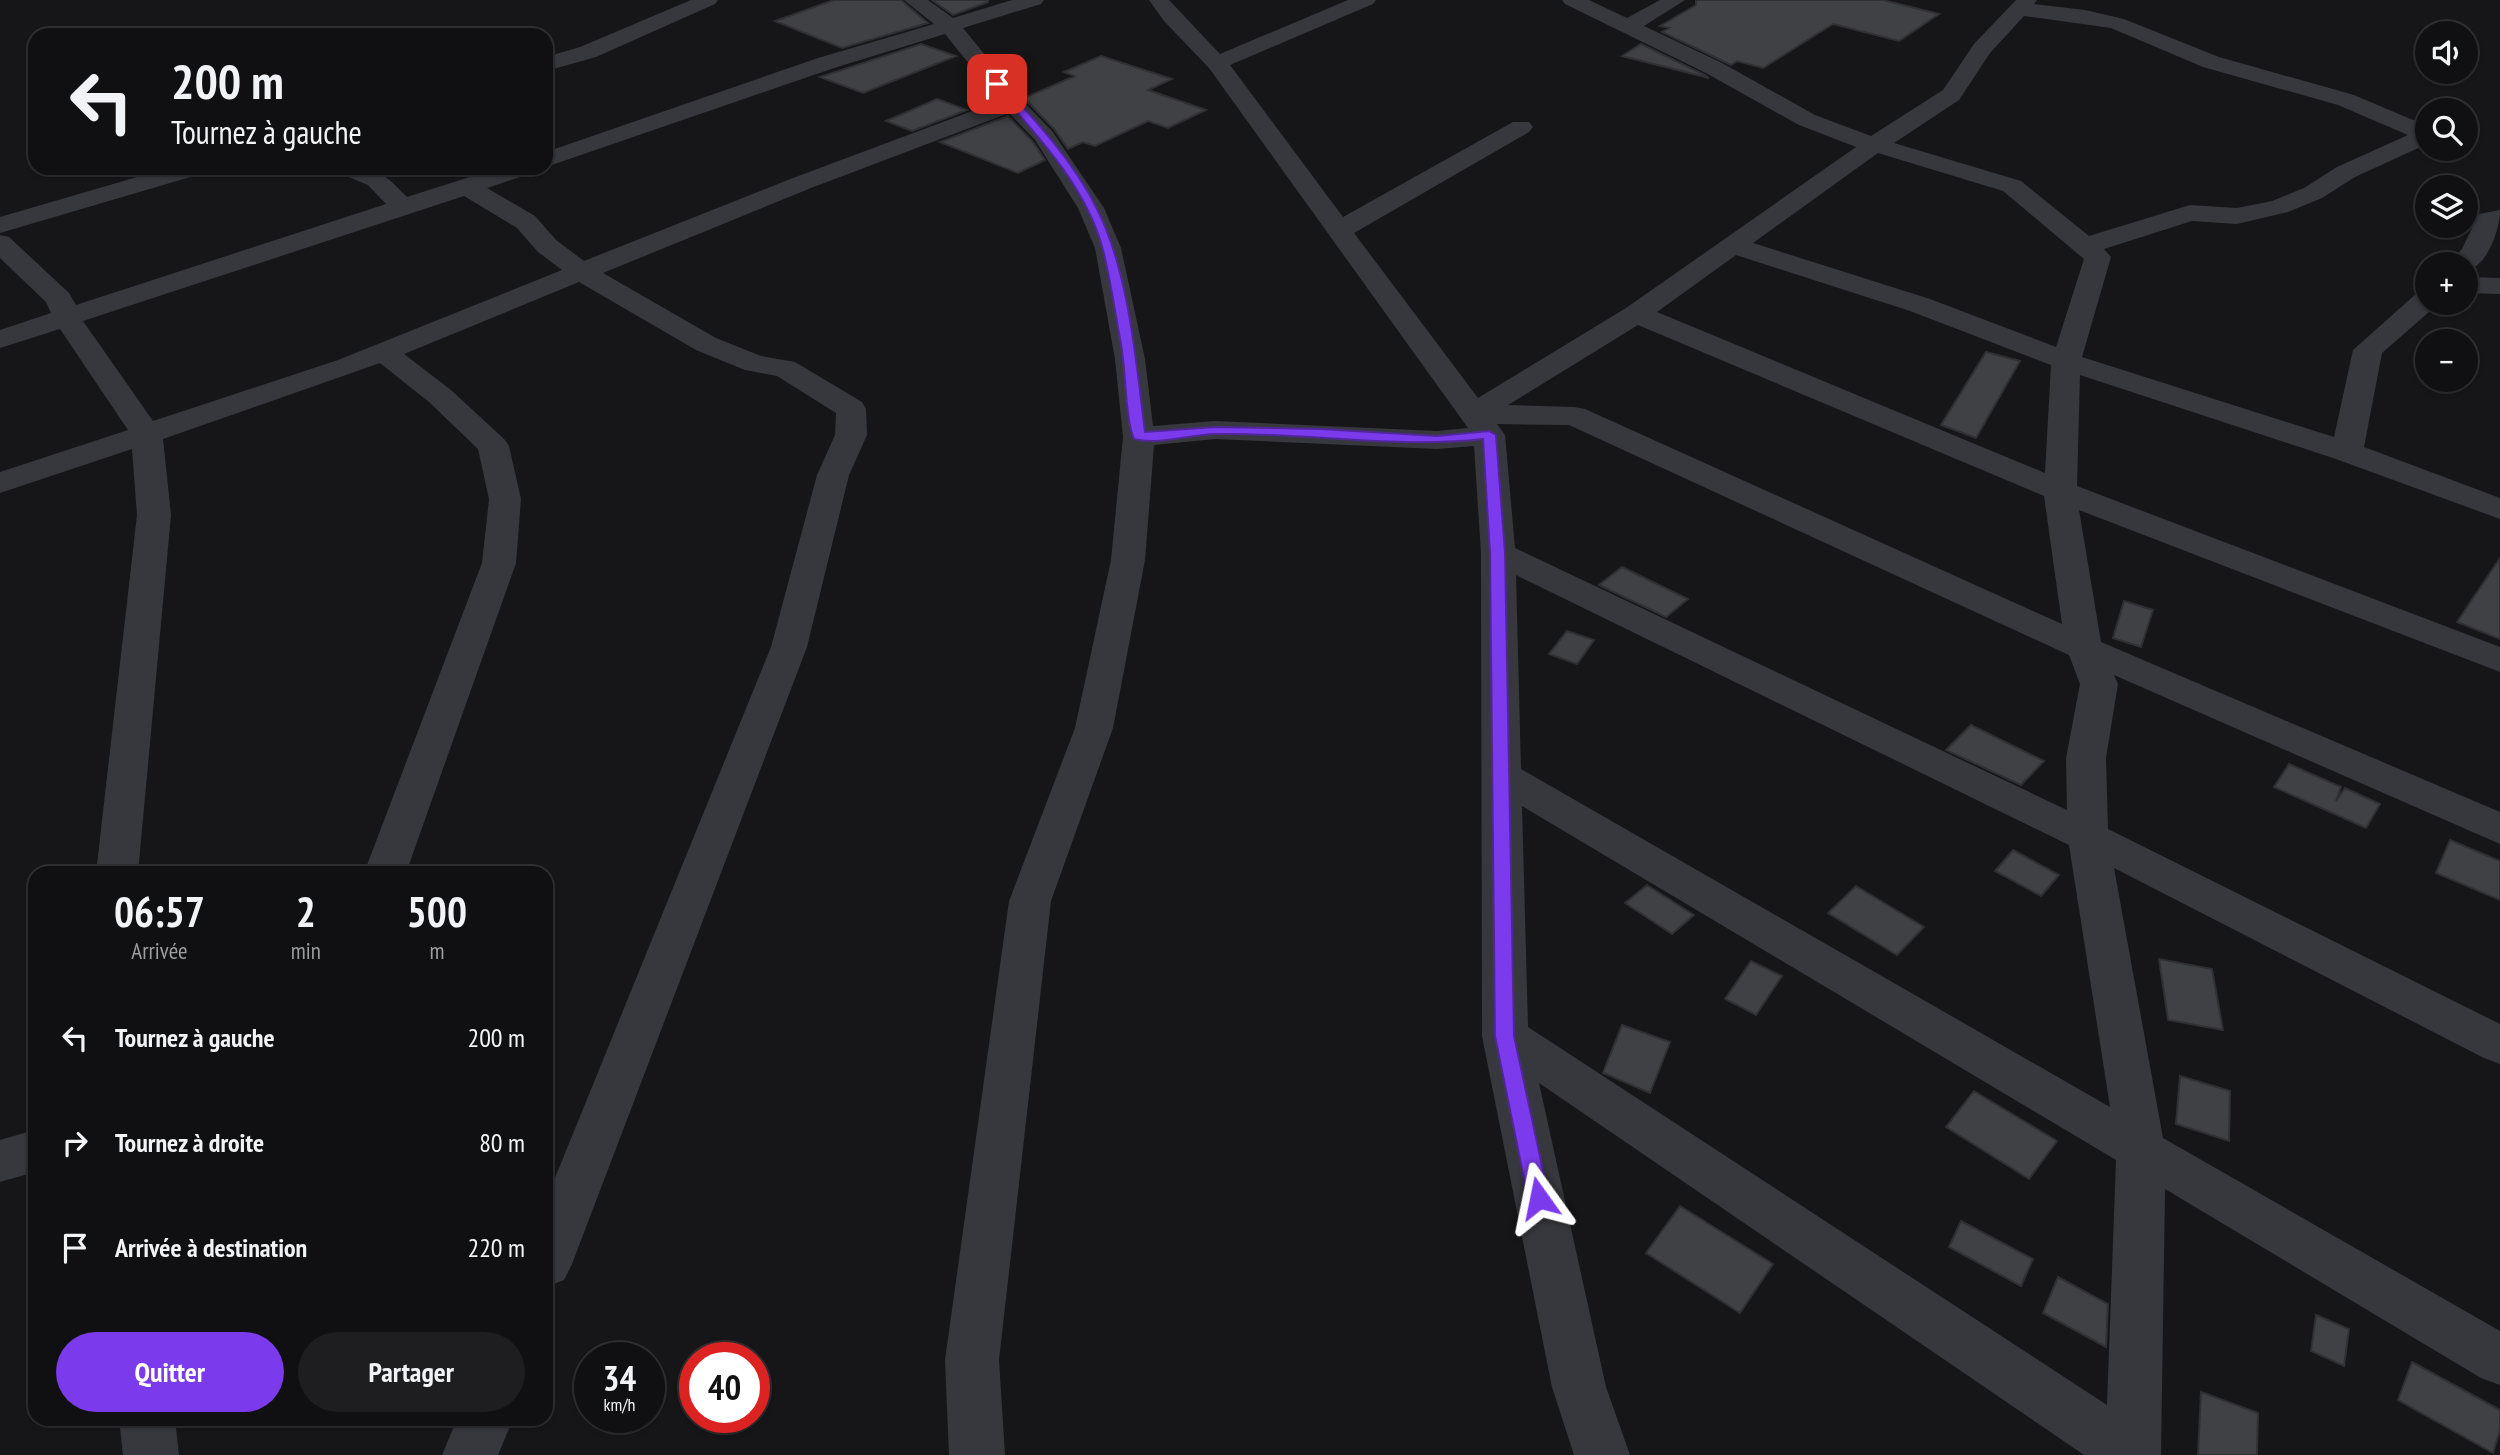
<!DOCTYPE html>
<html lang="fr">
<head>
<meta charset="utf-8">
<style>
  body { margin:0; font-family:"PT Sans Narrow",sans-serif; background:#1e1e20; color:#f1f3f6; height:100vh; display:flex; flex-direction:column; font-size:26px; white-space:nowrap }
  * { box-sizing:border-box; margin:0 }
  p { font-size:23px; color:#9c9d9f }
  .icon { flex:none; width:38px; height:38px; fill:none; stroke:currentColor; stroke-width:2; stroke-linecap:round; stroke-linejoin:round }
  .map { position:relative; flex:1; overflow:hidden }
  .panel { position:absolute; left:28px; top:866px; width:525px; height:560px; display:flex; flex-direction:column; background:#101012; border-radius:21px; box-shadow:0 2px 5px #0004,0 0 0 2px #303032 }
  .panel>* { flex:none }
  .hud { position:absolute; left:28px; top:28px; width:525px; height:147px; border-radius:21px; box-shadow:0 2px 5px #0004,0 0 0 2px #303032; background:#101012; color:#f1f3f6; overflow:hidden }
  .buttons { position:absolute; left:2415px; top:21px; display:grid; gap:14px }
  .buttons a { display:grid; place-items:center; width:63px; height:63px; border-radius:50%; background:#101012; box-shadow:0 2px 5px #0004,0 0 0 2px #303032; font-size:35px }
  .speed { position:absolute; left:574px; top:1342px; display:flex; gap:14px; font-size:35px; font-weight:700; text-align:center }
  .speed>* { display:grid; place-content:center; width:91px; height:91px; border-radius:50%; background:#101012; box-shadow:0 2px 5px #0004,0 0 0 2px #303032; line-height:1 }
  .speed small { font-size:18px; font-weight:400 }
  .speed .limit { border:10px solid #d22; background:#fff; color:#111 }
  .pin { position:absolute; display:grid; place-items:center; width:60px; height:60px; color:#fff; margin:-30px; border-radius:14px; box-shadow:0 4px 10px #0006 }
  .me { position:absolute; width:77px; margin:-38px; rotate:348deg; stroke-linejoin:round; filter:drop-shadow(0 0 5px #0008) }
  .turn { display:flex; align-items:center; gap:24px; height:147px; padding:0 28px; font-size:32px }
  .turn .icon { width:91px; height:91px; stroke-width:2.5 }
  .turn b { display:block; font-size:49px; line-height:60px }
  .eta { display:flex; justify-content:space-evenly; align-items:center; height:119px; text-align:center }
  .eta b { font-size:42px; font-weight:600; line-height:49px }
  .action { display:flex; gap:14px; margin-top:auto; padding:14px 28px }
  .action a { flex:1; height:80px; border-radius:42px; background:#7c3aed; color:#fff; font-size:28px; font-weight:600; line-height:80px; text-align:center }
  .action a+a { background:#1e1e20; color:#f1f3f6 }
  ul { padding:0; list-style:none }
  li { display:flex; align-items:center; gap:21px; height:105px; padding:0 28px }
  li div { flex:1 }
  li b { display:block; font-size:26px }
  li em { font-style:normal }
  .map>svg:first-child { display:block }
</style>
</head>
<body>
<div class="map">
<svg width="2500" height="1455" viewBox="0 0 2500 1455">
  <rect width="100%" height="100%" fill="#161618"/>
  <path fill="#404145" stroke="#303034" stroke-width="2" d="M834,0H901L928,23L842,48L775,21Z
    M932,0H988V2L953,15Z
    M1696,0H1883L1939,14L1899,41L1833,24L1763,68L1737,61L1731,65L1662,32L1669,28L1660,26L1696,5Z
    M921,44L956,56L863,93L820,77Z
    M1641,44L1705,75L1709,78L1622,56Z
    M1101,56L1172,79L1148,90L1206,110L1168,128L1148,121L1095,146L1083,142L1068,149L1054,129L1024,98L1075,76L1064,72Z
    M937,99L967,110L912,131L886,121Z
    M1008,116L1033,142L1045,160L1018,173L940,142Z
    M1986,352L2020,361L1976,438L1941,425Z
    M2500,558V639L2457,622Z
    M1622,567L1688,599L1666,617L1599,585Z
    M2124,601L2153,610L2141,647L2113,638Z
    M1567,631L1594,640L1577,664L1549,654Z
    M1971,725L2044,761L2021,785L1946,750Z
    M2289,764L2341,787L2336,801L2345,788L2380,804L2366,828L2274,787Z
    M2450,840L2500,861V900L2436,873Z
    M2013,850L2059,875L2041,896L1995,871Z
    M1647,885L1694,915L1672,934L1625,903Z
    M1856,886L1924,927L1897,955L1828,913Z
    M2159,959L2212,969L2223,1030L2168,1020Z
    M1751,961L1782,976L1756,1015L1725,999Z
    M1622,1025L1670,1042L1650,1093L1603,1073Z
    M2180,1076L2230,1091L2229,1141L2176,1124Z
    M1974,1091L2057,1141L2029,1179L1946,1127Z
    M1680,1206L1773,1264L1740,1313L1646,1253Z
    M1961,1221L2033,1259L2021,1286L1949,1247Z
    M2058,1277L2108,1304L2106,1347L2043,1313Z
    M2316,1315L2349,1329L2344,1366L2311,1351Z
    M2412,1362L2500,1410V1430L2493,1453L2398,1400Z
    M2201,1392L2258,1413L2257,1455H2198Z"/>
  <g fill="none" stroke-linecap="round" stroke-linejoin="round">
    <path fill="#37383d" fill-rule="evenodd" d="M691,0H718L715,4L596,57L546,71V57L580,47Z
      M904,0H928L953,18L1012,0H1044L1041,4L963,28L1021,99L1052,131L1104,208L1121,248L1145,359L1153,426L1215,421L1437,431L1468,428L1209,68L1164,21L1149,0H1169L1220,54L1348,0H1376L1373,4L1230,65L1343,217L1513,122H1529L1533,127L1529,132L1354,233L1478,398L1626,308L1856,147L1799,125L1706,73L1565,4L1562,0H1589L1627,18L1660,0H1685L1644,26L1722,63L1815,115L1871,136L1943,90L1974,44L2016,0H2037L2034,4L2085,10L2124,19L2219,57L2354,95L2427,126V144L2355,177L2322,198L2288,212L2237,224L2192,221L2104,249L2111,257L2082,357L2334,437L2353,350L2417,293L2427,291V303H2438L2437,305L2382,353L2364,447L2500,498V519L2336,459L2080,375L2077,486L2500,647V672L2079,510L2101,642L2500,812V844L2114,675L2118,684L2106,758L2108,829L2500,1024V1064L2484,1058L2114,868L2163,1138L2500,1331V1385L2481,1378L2165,1189L2161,1455H2084L1539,1083L1606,1387L1630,1455H1574L1552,1387L1482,1036L1481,553L1474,446L1437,449L1215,439L1154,445L1145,560L1113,728L1051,901L999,1360L1005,1455H949L945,1360L1009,901L1075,728L1111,560L1123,437L1115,359L1095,248L1078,208L1035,140L1009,113L811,188L603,273L716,338L761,356L795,362L862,402L866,409L867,435L849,475L807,647L572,1264L564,1280L546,1287V1200L771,647L817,475L835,435L836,413L777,376L745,370L696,350L579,282L404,354L451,390L504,439L509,446L521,499L516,563L406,873H364L482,563L489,499L478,449L429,402L380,363L163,439L171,515L138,873H96L137,515L132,449L0,493V472L128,430L60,329L0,348V330L51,313L46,302L0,258V235L9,237L69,293L76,305L386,204L368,185L339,173L336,168C376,168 379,168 407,197L498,168H535L532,173L487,188L535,216L556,240L584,261L793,178L999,101L945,34L834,68L546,167V152L818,58L934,24ZM2024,16L2111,28L2203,67L2338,105L2408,135L2337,167L2304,188L2272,201L2237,208L2190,205L2089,236L2021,181L1894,143L1959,100L1990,53ZM1878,153L2003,191L2084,259L2056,347L1930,299L1753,243ZM464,196L517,228L538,252L562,270L338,360L153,421L83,321ZM1736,255L1910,311L2051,365L2045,473L1657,312ZM1638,325L2044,496L2062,624L1585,409L1574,407L1508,405ZM1497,424L1569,425L2069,655L2080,684L2066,758L2067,810L1515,548L1505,435ZM1516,575L2069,845L2110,1107L1521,769ZM1522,806L2116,1160L2107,1405L1528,1027Z
      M168,168H207L204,173L0,233V217Z
      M2500,210C2500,229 2488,266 2466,271V264H2449L2462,249L2479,214Z
      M2466,277L2500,278V294L2466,293Z
      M35,1130V1172L0,1182V1140Z
      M119,1419H175L179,1455H123Z
      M457,1419H513L498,1455H442Z"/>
  </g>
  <path fill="#7c3aed" stroke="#51269a" stroke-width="2" d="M994,82H1000C1036,121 1074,162 1097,209C1129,272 1136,362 1145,432L1215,427L1321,429L1437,436L1489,431L1496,435L1505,553L1514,1036L1549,1198L1546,1204L1539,1207L1531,1204L1528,1198L1495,1036L1490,553L1483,439C1394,449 1304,432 1215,434C1189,435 1159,445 1134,439C1125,418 1126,370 1121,344C1115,313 1111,281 1103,250C1087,187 1036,134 994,86Z"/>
</svg>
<div class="buttons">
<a><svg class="icon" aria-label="sound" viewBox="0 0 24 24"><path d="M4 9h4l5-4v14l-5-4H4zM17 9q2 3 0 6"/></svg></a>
<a><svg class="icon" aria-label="search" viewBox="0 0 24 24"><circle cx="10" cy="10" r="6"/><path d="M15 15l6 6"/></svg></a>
<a><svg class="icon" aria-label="layers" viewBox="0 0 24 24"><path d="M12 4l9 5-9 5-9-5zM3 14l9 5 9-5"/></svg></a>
<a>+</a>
<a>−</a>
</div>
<div class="speed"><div>34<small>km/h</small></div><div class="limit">40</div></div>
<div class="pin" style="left:997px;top:84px;background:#d93025"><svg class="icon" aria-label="arrive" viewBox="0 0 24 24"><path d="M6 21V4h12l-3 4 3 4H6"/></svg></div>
<svg class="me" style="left:1539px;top:1198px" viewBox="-20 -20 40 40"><path d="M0-17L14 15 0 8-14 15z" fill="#7c3aed" stroke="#fff" stroke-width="4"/></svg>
<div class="hud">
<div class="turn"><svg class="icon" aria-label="left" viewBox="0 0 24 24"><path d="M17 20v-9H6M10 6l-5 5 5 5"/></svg><div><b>200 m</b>Tournez à gauche</div></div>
</div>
<section class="panel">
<div class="eta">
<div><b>06:57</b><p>Arrivée</p></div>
<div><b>2</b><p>min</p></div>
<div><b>500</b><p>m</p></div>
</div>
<ul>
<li><svg class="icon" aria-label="left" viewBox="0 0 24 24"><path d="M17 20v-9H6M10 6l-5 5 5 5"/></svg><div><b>Tournez à gauche</b></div><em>200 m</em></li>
<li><svg class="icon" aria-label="right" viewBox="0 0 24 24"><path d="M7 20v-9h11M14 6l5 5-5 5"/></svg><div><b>Tournez à droite</b></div><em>80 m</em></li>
<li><svg class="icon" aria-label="arrive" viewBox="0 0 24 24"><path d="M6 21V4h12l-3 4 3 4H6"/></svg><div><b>Arrivée à destination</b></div><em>220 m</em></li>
</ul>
<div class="action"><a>Quitter</a><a>Partager</a></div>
</section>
</div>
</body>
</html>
